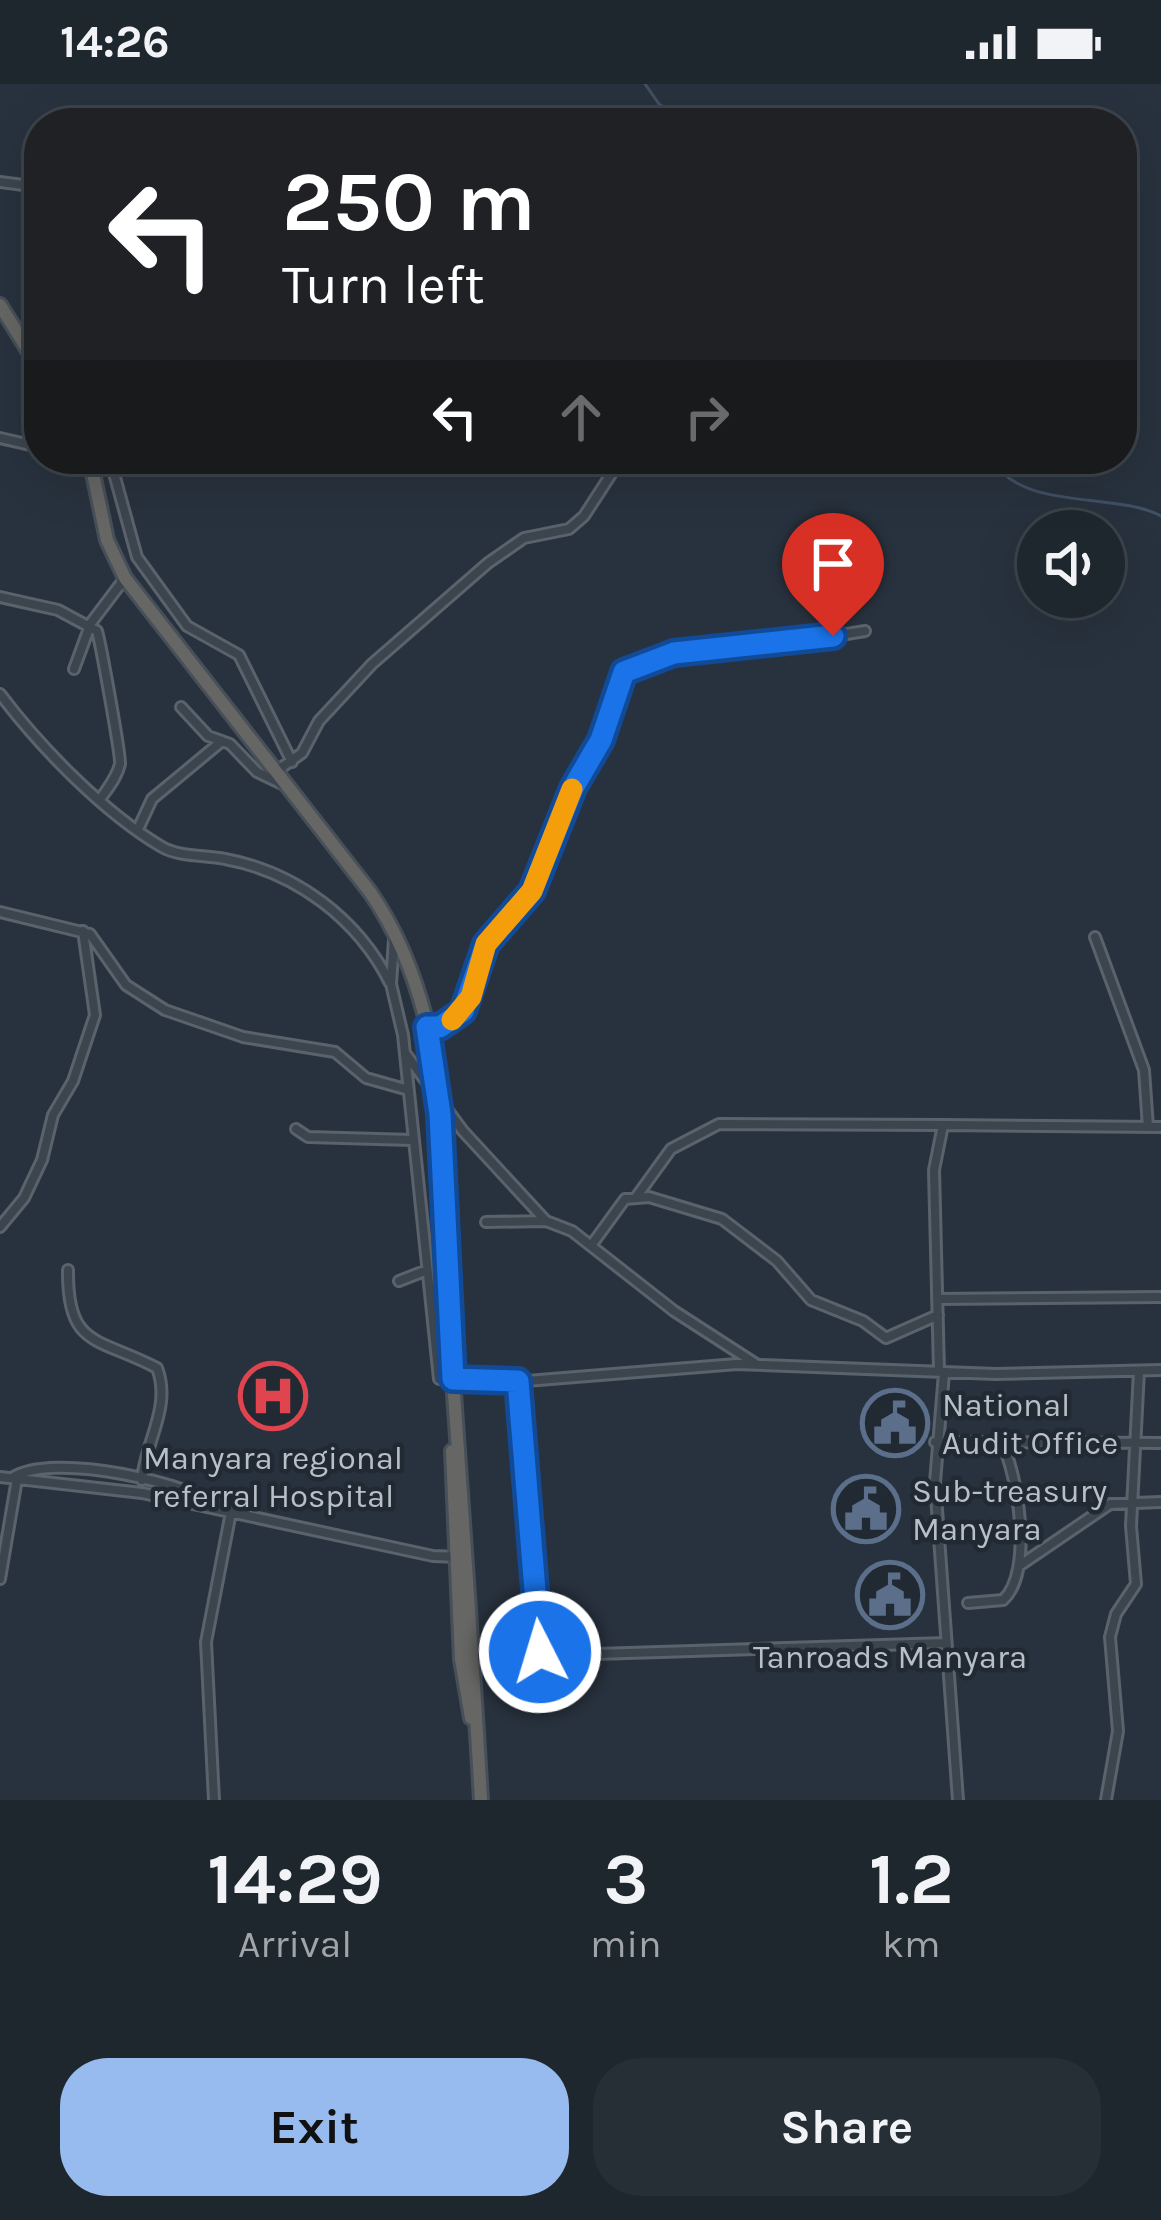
<!DOCTYPE html>
<html lang="en">
<head>
<meta charset="utf-8">
<style>
  body { margin:0; font-family:Karla,sans-serif; background:#262e36; color:#f1f3f6; height:100vh; display:flex; flex-direction:column; font-size:45px; white-space:nowrap }
  * { box-sizing:border-box; margin:0 }
  p { font-size:39px; color:#a1a5aa }
  .icon { flex:none; width:66px; height:66px; fill:none; stroke:currentColor; stroke-width:2; stroke-linecap:round; stroke-linejoin:round }
  .map { position:relative; height:1716px; overflow:hidden }
  .drawer { display:flex; flex-direction:column; background:#1e262e; flex:1 }
  .drawer>* { flex:none }
  .top-card { position:absolute; left:24px; top:24px; width:1113px; height:366px; border-radius:48px; box-shadow:0 12px 48px #0002,0 0 0 3px #3c434a; background:#202124; color:#fff; overflow:hidden }
  .controls { position:absolute; left:1017px; top:426px; display:grid; gap:24px }
  .controls a { display:grid; place-items:center; width:108px; height:108px; border-radius:50%; background:#1e262e; box-shadow:0 12px 48px #0002,0 0 0 3px #3c434a; font-size:60px }
  .pin { position:absolute; display:grid; place-items:center; width:102px; height:102px; color:#fff; margin:-123px -51px; border-radius:50% 50% 50% 0; rotate:-45deg; box-shadow:0 0 12px #0007 }
  .pin .icon { rotate:45deg }
  .me { position:absolute; width:132px; margin:-66px; rotate:355deg; stroke-linejoin:round; filter:drop-shadow(0 0 9px #0008) }
  .turn { display:flex; align-items:center; gap:42px; height:252px; padding:0 60px; font-size:54px }
  .turn .icon { width:156px; height:156px; stroke-width:2.5 }
  .turn b { display:block; font-size:84px; line-height:102px }
  .lanes { display:flex; align-items:center; height:114px; padding:0 60px; background:#0003; justify-content:center; gap:60px; direction:ltr }
  .lanes .off { opacity:.35 }
  .eta { display:flex; justify-content:space-evenly; align-items:center; height:204px; text-align:center }
  .eta b { font-size:72px; font-weight:700; line-height:84px }
  .action { display:flex; gap:24px; margin-top:auto; padding:24px 60px }
  .action a { flex:1; height:138px; border-radius:48px; background:#97baef; color:#111; font-size:48px; font-weight:700; line-height:138px; text-align:center }
  .action a+a { background:#262e36; color:#f1f3f6 }
  .status { display:flex; justify-content:space-between; align-items:center; height:84px; padding:0 60px; background:#1e262e; direction:ltr }
  .status svg { height:33px; fill:currentColor }
  .map>svg:first-child { display:block }
</style>
</head>
<body>
<div class="status"><b>14:26</b><svg viewBox="0 0 49 12"><path d="M0 12V9h3v3zM5 12V6h3v6zM10 12V3h3v9zM15 12V0h3v12zM26 1h20v11H26zM47 4h2v5h-2z"/></svg></div>
<div class="map">
<svg width="1161" height="1716" viewBox="0 0 1161 1716">
  <rect width="100%" height="100%" fill="#28323e"/>
  <g fill="none" stroke-linecap="round" stroke-linejoin="round">
    <path stroke="#405065" stroke-width="3" d="M645,0L659,20L684,39
      M992,375C1021,428 1115,407 1161,432"/>
    <g stroke="#5a626c" stroke-width="14">
      <path id="minor" d="M0,98L39,103
        M0,354L39,363
        M72,375L92,382
        M110,375L137,473L187,542L239,571L292,678
        M0,513L58,526L97,547C101,561 121,672 120,680C117,693 108,704 101,714
        M74,585L91,539L125,494
        M0,610C40,663 104,729 162,763C179,773 206,771 225,775C296,788 358,835 390,899
        M181,623L208,652L230,660L257,688L284,701
        M278,686L302,669L319,637L372,580L488,479L524,454L569,445L584,432L621,375
        M139,743L152,715L222,657
        M0,828L90,850L126,901L165,926L243,953L335,968L366,994L405,1005
        M1095,853L1144,986L1148,1043
        M394,855L391,900L403,951L439,1295L503,1299L737,1280L996,1290L1161,1286
        M428,943L450,938L463,927L486,860L533,807L573,704L601,655L624,588L674,569L774,562L865,547
        M405,969L463,1047L545,1136
        M296,1045L308,1053L412,1056
        M637,1112L671,1065L719,1040L943,1041
        M486,1138L546,1137L572,1147L674,1227L756,1280
        M0,1143L24,1114L42,1076L53,1031L73,997L95,931L83,847
        M593,1159L625,1115L649,1113L722,1135L777,1177L811,1216L863,1237L886,1254L938,1231
        M68,1186C67,1264 98,1253 157,1284C172,1323 145,1358 142,1396
        M399,1197L427,1186
        M430,1203L449,1230
        M937,1215L1161,1213
        M939,1287L934,1086L943,1041L1161,1043
        M944,1289L935,1398L958,1716
        M518,1297L540,1568
        M935,1358L1161,1359
        M0,1393L142,1409L433,1472L459,1473
        M12,1394C53,1367 192,1399 231,1428L206,1558L214,1716
        M1019,1482L1110,1420L1161,1418
        M0,1495L17,1395
        M968,1519L1003,1516C1034,1488 1018,1390 1001,1357
        M468,1574L946,1559
        M1106,1716L1118,1647L1110,1553L1116,1530L1136,1500L1131,1442L1139,1287"/>
    </g>
    <g stroke="#474f59" stroke-width="18">
      <path id="trunk" d="M0,221L39,284
        M90,375L107,456L125,494L370,808C466,947 441,1136 453,1296C463,1436 473,1576 481,1716
        M452,1367L461,1575L471,1634"/>
    </g>
    <use href="#minor" stroke="#3c444e" stroke-width="8"/>
    <use href="#trunk" stroke="#666664" stroke-width="12"/>
  </g>
  <g fill="none" stroke-linecap="round" stroke-linejoin="round">
    <g stroke="#114b97" stroke-width="30">
      <path id="route" d="M540,1568L518,1297L453,1295L440,1030L427,943H440L463,927L486,860L532,807L573,704L601,656L624,588L674,569L833,552"/>
    </g>
    <use href="#route" stroke="#1a73e8" stroke-width="21"/>
    <path stroke="#f59e0b" stroke-width="21" d="M452,936L471,913L486,860L532,807L572,705"/>
  </g>
  <defs>
    <g id="hospital-ring" transform="scale(3.45)"><circle r="9.5" fill="#212933" stroke="#e0444e" stroke-width="1.5"/><path d="M-5-5h3v3.5h4V-5h3V5h-3V1.5h-4V5h-3Z" fill="#e0444e"/></g>
    <g id="civic-ring" transform="scale(3.45)"><circle r="9.5" fill="#212933" stroke="#5c6f8a" stroke-width="1.5"/><path d="M-.6-6.5H3V-4.5H.6V-3L4-1V1h2V6H-6V1h2V-1L-.6-3ZM-1.2 2.5V6h2.4V2.5Z" fill="#5c6f8a"/></g>
  </defs>
  <g fill-rule="evenodd">
    <use href="#hospital-ring" x="273" y="1312"/>
    <use href="#civic-ring" x="895" y="1339"/>
    <use href="#civic-ring" x="866" y="1425"/>
    <use href="#civic-ring" x="890" y="1511"/>
  </g>
  <g text-anchor="middle" stroke-width="9" stroke-linejoin="round" paint-order="stroke">
    <g font-size="33" fill="#b8bfc9" stroke="#212933" text-anchor="start">
      <text x="942" y="1332">National<tspan x="942" dy="38">Audit Office</tspan></text>
      <text x="273" y="1385" text-anchor="middle">Manyara regional<tspan x="273" dy="38">referral Hospital</tspan></text>
      <text x="912" y="1418">Sub-treasury<tspan x="912" dy="38">Manyara</tspan></text>
      <text x="890" y="1584" text-anchor="middle">Tanroads Manyara</text>
    </g>
  </g>
</svg>
<div class="controls">
<a><svg class="icon" aria-label="sound" viewBox="0 0 24 24"><path d="M4 9h4l5-4v14l-5-4H4zM17 9q2 3 0 6"/></svg></a>
</div>
<div class="pin" style="left:833px;top:552px;background:#d93025"><svg class="icon" aria-label="arrive" viewBox="0 0 24 24"><path d="M6 21V4h12l-3 4 3 4H6"/></svg></div>
<svg class="me" style="left:540px;top:1568px" viewBox="-20 -20 40 40"><circle r="17" fill="#1a73e8" stroke="#fff" stroke-width="3"/><path d="M0-11L8 9 0 5-8 9z" fill="#fff"/></svg>
<div class="top-card">
<div class="turn"><svg class="icon" aria-label="left" viewBox="0 0 24 24"><path d="M17 20v-9H6M10 6l-5 5 5 5"/></svg><div><b>250 m</b>Turn left</div></div>
<div class="lanes"><svg class="icon" aria-label="left" viewBox="0 0 24 24"><path d="M17 20v-9H6M10 6l-5 5 5 5"/></svg><svg class="icon off" aria-label="ahead" viewBox="0 0 24 24"><path d="M12 20V5M6 11l6-6 6 6"/></svg><svg class="icon off" aria-label="right" viewBox="0 0 24 24"><path d="M7 20v-9h11M14 6l5 5-5 5"/></svg></div>
</div>
</div>
<section class="drawer">
<div class="eta">
<div><b>14:29</b><p>Arrival</p></div>
<div><b>3</b><p>min</p></div>
<div><b>1.2</b><p>km</p></div>
</div>
<div class="action"><a>Exit</a><a>Share</a></div>
</section>
</body>
</html>
